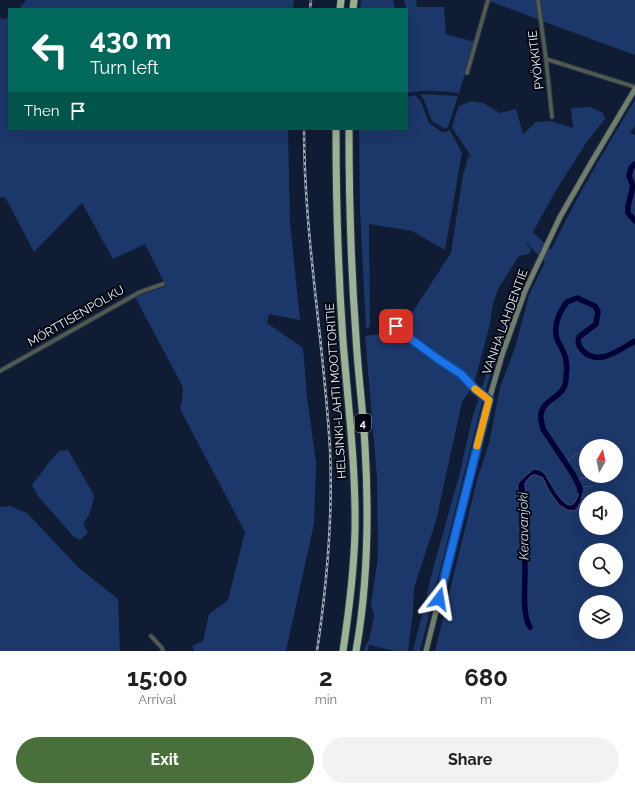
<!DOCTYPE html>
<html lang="en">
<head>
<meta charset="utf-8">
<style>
  body { margin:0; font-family:Raleway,sans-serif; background:#f2f2f2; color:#202124; height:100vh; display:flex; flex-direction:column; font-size:15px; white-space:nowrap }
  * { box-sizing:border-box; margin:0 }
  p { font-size:13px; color:#757577 }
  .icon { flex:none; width:22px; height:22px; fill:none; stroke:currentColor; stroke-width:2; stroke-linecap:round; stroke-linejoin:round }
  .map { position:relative; height:651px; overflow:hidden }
  .side { display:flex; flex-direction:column; background:#fff; flex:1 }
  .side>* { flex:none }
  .hud { position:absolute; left:8px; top:8px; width:400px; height:122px; border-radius:0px; box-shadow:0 4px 16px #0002; background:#00695c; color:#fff; overflow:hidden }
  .needle { width:26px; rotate:9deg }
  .controls { position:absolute; left:579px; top:439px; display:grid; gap:8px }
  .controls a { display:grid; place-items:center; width:44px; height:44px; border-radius:50%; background:#fff; box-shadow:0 4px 16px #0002; font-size:20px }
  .pin { position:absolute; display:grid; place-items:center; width:34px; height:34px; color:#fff; margin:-17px; border-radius:8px; box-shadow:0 2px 6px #0006 }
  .me { position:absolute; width:44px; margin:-22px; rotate:14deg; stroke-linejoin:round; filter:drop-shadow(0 0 3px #0008) }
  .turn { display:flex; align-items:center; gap:14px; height:84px; padding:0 16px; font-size:18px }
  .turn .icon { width:52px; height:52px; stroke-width:2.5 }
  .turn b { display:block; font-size:28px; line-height:34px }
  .then { display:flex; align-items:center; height:38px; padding:0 16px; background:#0003; gap:8px; font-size:15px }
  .eta { display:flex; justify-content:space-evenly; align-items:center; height:68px; text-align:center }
  .eta b { font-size:24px; font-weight:700; line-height:28px }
  .cta { display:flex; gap:8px; margin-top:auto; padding:8px 16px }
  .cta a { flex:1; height:46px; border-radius:24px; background:#49703a; color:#fff; font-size:16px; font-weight:700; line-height:46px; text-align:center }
  .cta a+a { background:#f2f2f2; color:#202124 }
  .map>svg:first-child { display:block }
</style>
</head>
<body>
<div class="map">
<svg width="635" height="651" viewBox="0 0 635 651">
  <rect width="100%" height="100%" fill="#0f1c33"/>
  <path fill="#1c376a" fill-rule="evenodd" d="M26,0H294L293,9H19Z
    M361,0H393L395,9H360Z
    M404,0H416L417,7H444L446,34L475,42L459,93C439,91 427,89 407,93V9H406Z
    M489,0H537L540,20L489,1Z
    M540,0H635V55L542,21Z
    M0,16L2,20L9,17V129H288L290,222L300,320L269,314L267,323L303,348L307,396L316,463L314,524L286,651H194L192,646L203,641L209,614L228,600L245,532L180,409L182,401L183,387L135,297L166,286L145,244L113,259L82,203L34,252L5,197L0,198Z
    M420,94L458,96L448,127L445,129L432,121L424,100Z
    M415,95L421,102L429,123L442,132H445L450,130L462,153L445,250L412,231L369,224L370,327L366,328L360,211L359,129H407V97Z
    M635,100V126L630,133L635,135V162L633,163V168L635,167V651H435L477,480L489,443L500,387L515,348L529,295L545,262L526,242V243L531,249L529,254L519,256L498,289L493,304L490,324L474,384L462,402L436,521L414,588L413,612L408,651H395L369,645L368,651H363L369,640L374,616L371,605L378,556L377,478L365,336L394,332L406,322L451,253L463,174C466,168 466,161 469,155L470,157L471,156L452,128L455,117L459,106L472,101L483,103L500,113L516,109L523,134L536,122L551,121L573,128L571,108L590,107L603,113L605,119L586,143L555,192L533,232L551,250C576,198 605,149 635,100ZM586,446H616V476H586ZM586,498H616V528H586ZM586,550H616V580H586ZM586,602H616V632H586Z
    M521,283V289L497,353L482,402L420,651H413L433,569L459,476L473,415L478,401L485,378L489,353L508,315L519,287Z
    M68,450L94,495C93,501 92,507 90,512C86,523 80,520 88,533L80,540L73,536L38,496L32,485L47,465L59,451Z
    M10,506L27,513L78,567L118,599L120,651H0V507Z"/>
  <path fill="#000236" stroke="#484b71" d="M534,469C537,469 540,470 543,472C549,477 567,522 577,498C579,494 579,490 577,486L581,484C584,495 582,503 574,511L567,510L559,505L549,491L543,478L536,475H532L527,480L525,483V487L527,498L525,514V524H521C521,516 522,507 521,499C521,494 516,489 518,484C519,481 531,471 534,469Z"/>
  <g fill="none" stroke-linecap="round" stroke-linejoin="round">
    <path stroke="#484b71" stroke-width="1" d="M565,463L578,453
      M576,480L592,476
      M583,487L593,486"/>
    <path stroke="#000236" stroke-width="5.5" d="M635,164L631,168L629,176L633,186L628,206V213L635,221
      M580,491V488L573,474L543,429C542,424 540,419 541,414C543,401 557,399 563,389C565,386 566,381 566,377C567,370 567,360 564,353C562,348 559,344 557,339C553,326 559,312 567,302L577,298L595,306L598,312L596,324L579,337C577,343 579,347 583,351C599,367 620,349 635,341
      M523,517C523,535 525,554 525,572C525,586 522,616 530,627"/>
    <g stroke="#2a364b" stroke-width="5.5">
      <path id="street" d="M538,0L546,59L552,117
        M546,59L635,87
        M467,73L488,0
        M396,326L404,334L438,359L461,373L475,389L489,400
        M0,371L140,292L163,284
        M151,636L162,648L163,651"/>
    </g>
    <g stroke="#2a364b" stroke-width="7">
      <path id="secondary" d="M426,651L489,400L502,355L525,291L560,217L591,163L635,89"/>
    </g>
    <g stroke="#2a364b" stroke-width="9">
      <path id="highway" d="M340,9L341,0
        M353,9L354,0
        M336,129C336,200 338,270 343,341C348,404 356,467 355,531C354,571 349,611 343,651
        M349,129C349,199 351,268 356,337C358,374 363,410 365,446C369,514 368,584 356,651"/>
    </g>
    <use href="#street" stroke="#525b4e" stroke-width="3.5"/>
    <use href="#secondary" stroke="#707e6b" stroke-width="5"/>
    <use href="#highway" stroke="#9cb294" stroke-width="7"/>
    <g stroke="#a7aebb" stroke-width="2.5">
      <path id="rail" d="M310,9L311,0
        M304,129C304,236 324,342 330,449C333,516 327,584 317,651"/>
    </g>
    <use href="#rail" stroke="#030711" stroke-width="1" stroke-dasharray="3" stroke-linecap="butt"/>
  </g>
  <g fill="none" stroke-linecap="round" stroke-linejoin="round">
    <g stroke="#114b97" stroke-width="10">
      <path id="route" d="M396,326L404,334L438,359L461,374L475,389L489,400L439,599"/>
    </g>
    <use href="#route" stroke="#1a73e8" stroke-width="7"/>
    <path stroke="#f59e0b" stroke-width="7" d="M475,389L489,400L477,446"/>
  </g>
  <g text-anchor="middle" stroke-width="4" stroke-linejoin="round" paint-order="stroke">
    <rect fill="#030711" stroke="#aaaeb6" stroke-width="1" x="355" y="414" width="16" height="18" rx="3"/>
    <g font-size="11" font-weight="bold" fill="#f1f5fc">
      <text x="363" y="427">4</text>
    </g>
    <g font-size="12" fill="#f1f5fc" stroke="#030711">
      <text transform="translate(536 60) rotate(-97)" y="4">PYÖKKITIE</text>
      <text transform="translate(76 316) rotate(-30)" y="4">MÖRTTISENPOLKU</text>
      <text transform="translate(505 322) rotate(-70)" y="4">VANHA LAHDENTIE</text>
      <text transform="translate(336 391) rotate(-94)" y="4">HELSINKI-LAHTI MOOTTORITIE</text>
    </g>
    <g font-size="13" font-style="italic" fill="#cdd9ee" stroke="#030711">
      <text transform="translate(523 526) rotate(-91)" y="5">Keravanjoki</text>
    </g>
  </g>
</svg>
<div class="controls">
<a><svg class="needle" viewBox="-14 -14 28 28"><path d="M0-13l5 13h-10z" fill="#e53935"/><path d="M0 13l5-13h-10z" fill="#757577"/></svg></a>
<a><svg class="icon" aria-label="sound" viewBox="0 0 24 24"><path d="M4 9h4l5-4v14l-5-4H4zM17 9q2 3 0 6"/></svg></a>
<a><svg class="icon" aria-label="search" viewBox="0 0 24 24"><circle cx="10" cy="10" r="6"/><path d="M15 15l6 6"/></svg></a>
<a><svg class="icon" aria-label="layers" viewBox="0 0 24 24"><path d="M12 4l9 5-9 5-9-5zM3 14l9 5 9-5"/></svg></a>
</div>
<div class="pin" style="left:396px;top:326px;background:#d93025"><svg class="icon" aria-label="arrive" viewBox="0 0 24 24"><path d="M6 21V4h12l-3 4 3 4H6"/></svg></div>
<svg class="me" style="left:439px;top:599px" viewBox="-20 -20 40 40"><path d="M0-17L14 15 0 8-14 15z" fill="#1a73e8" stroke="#fff" stroke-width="4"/></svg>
<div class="hud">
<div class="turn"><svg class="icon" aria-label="left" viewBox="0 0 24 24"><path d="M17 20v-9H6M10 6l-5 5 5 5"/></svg><div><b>430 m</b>Turn left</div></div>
<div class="then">Then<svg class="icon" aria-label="arrive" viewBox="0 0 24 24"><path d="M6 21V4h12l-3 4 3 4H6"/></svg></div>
</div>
</div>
<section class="side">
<div class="eta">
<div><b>15:00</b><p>Arrival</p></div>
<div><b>2</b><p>min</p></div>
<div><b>680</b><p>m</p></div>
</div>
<div class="cta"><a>Exit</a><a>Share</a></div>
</section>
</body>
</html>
